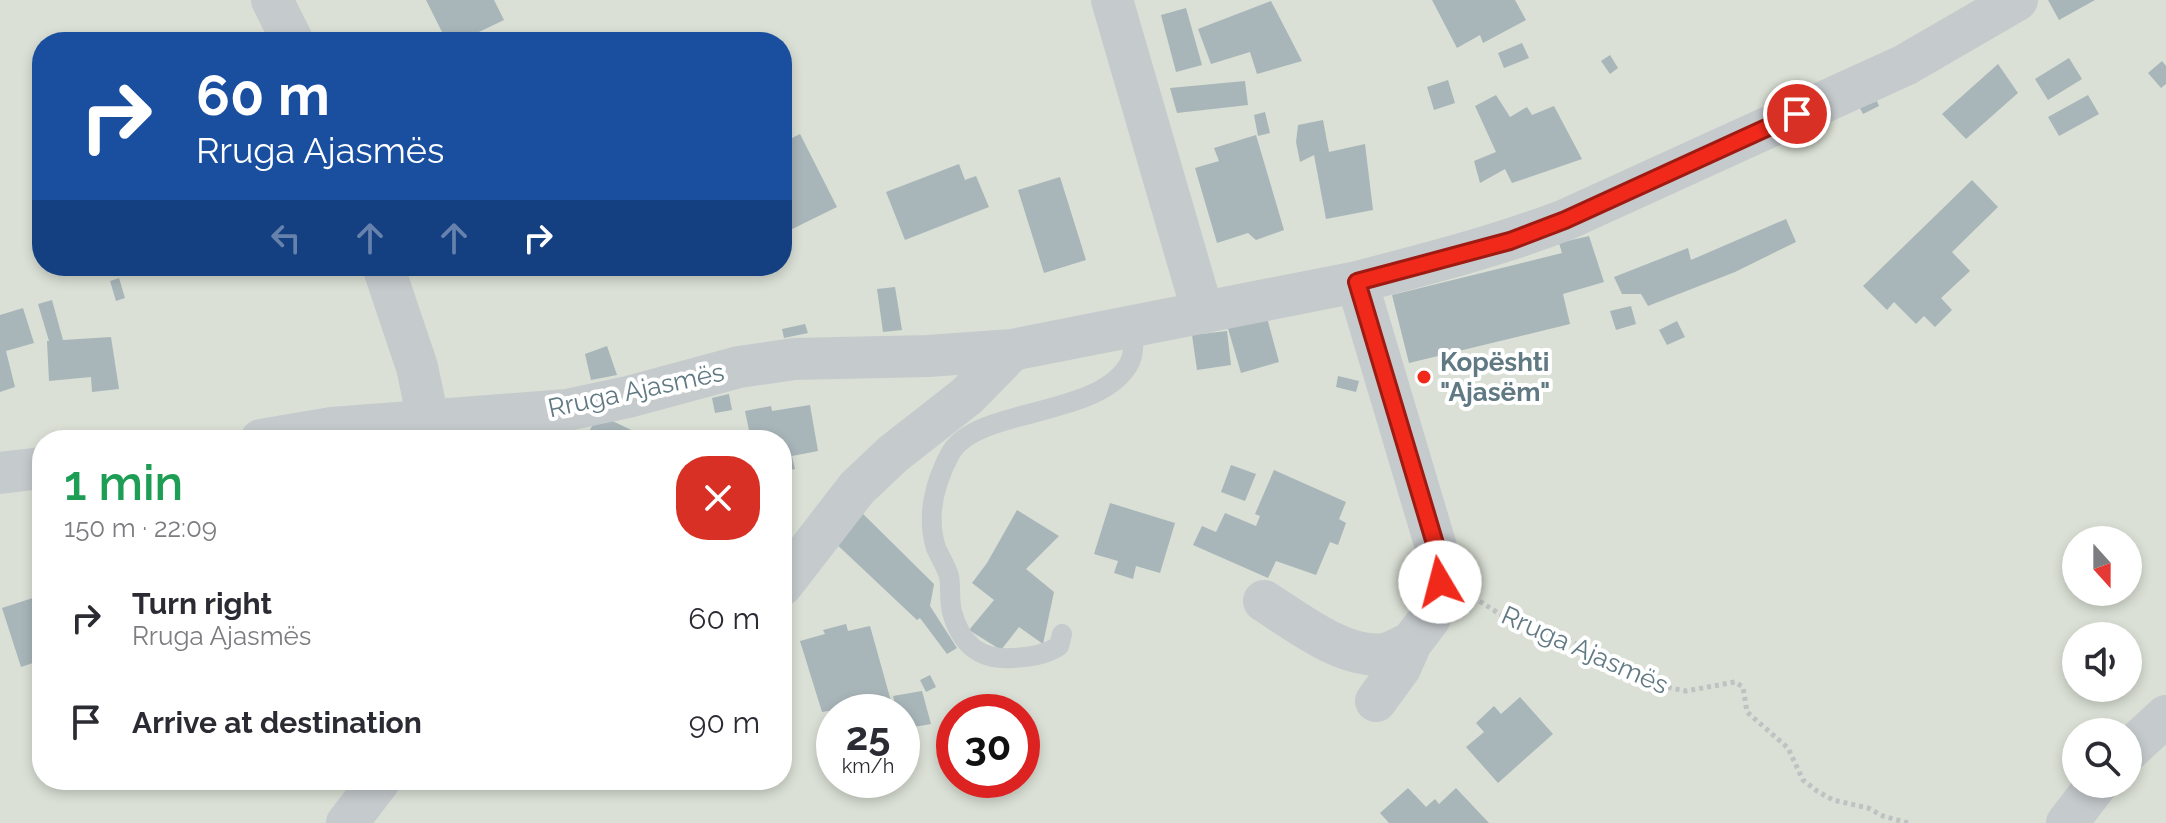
<!DOCTYPE html>
<html lang="en">
<head>
<meta charset="utf-8">
<style>
  body { margin:0; font-family:Raleway,sans-serif; background:#f7f7f7; color:#2b2b33; height:100vh; display:flex; flex-direction:column; font-size:30px; white-space:nowrap }
  * { box-sizing:border-box; margin:0 }
  p { font-size:26px; color:#7c7c81 }
  .icon { flex:none; width:44px; height:44px; fill:none; stroke:currentColor; stroke-width:2; stroke-linecap:round; stroke-linejoin:round }
  .map { position:relative; flex:1; overflow:hidden }
  .drawer { position:absolute; left:32px; top:430px; width:760px; height:360px; display:flex; flex-direction:column; background:#fff; border-radius:32px; box-shadow:0 4px 12px #0003 }
  .drawer>* { flex:none }
  .hud { position:absolute; left:32px; top:32px; width:760px; height:244px; border-radius:32px; box-shadow:0 4px 12px #0003; background:#1a4fa0; color:#fff; overflow:hidden }
  .needle { width:52px; rotate:159deg }
  .buttons { position:absolute; left:2062px; top:526px; display:grid; gap:16px }
  .buttons a { display:grid; place-items:center; width:80px; height:80px; border-radius:50%; background:#fff; box-shadow:0 4px 12px #0003; font-size:40px }
  .speed { position:absolute; left:816px; top:694px; display:flex; gap:16px; font-size:40px; font-weight:700; text-align:center }
  .speed>* { display:grid; place-content:center; width:104px; height:104px; border-radius:50%; background:#fff; box-shadow:0 4px 12px #0003; line-height:1 }
  .speed small { font-size:20px; font-weight:400 }
  .speed .limit { border:12px solid #d22; background:#fff; color:#111 }
  .pin { position:absolute; display:grid; place-items:center; width:68px; height:68px; color:#fff; margin:-34px; border:4px solid #fff; border-radius:50%; box-shadow:0 2px 8px #0007 }
  .me { position:absolute; width:88px; margin:-44px; rotate:352deg; stroke-linejoin:round; filter:drop-shadow(0 0 6px #0008) }
  .turn { display:flex; align-items:center; gap:28px; height:168px; padding:0 32px; font-size:36px }
  .turn .icon { width:104px; height:104px; stroke-width:2.5 }
  .turn b { display:block; font-size:56px; line-height:68px }
  .lanes { display:flex; align-items:center; height:76px; padding:0 32px; background:#0003; justify-content:center; gap:40px; direction:ltr }
  .lanes .off { opacity:.35 }
  .round { display:grid; place-items:center; flex:none; width:84px; height:84px; border-radius:32px; background:#f7f7f7 }
  .head { display:flex; align-items:center; justify-content:space-between; height:136px; padding:0 32px }
  h1 { font-size:48px; font-weight:600; line-height:60px; color:#1e9e55 }
  ul { padding:0; list-style:none }
  li { display:flex; align-items:center; gap:24px; height:104px; padding:0 32px }
  li div { flex:1 }
  li b { display:block; font-size:30px }
  li em { font-style:normal }
  .map>svg:first-child { display:block }
</style>
</head>
<body>
<div class="map">
<svg width="2166" height="823" viewBox="0 0 2166 823">
  <rect width="100%" height="100%" fill="#f8f7f4"/>
  <path fill="#dae0d5" fill-rule="evenodd" d="M0,0H2166V823H0ZM42,42H782V266H42ZM42,440H782V780H42ZM2076,540H2128V592H2076ZM2076,636H2128V688H2076ZM834,712H902V780H834ZM954,712H1022V780H954ZM2076,732H2128V784H2076Z"/>
  <path fill="#a8b5b9" d="M426,0H494L504,20L458,42H447Z
    M1432,0H1515L1526,20L1483,43L1480,35L1457,48Z
    M2048,0H2095L2059,20Z
    M1271,1L1302,61L1257,74L1250,52L1211,64L1198,29Z
    M1186,8L1202,65L1176,72L1161,15Z
    M1522,43L1529,58L1504,68L1498,53Z
    M1610,55L1618,68L1610,74L1601,61Z
    M2069,58L2082,79L2048,100L2035,79Z
    M2162,61L2166,66V84L2161,88L2148,73Z
    M1998,64L2018,93L1966,139L1942,114Z
    M1448,80L1455,103L1434,110L1427,87Z
    M1245,81L1248,105L1177,113L1170,88Z
    M1496,95L1510,117L1527,107L1532,115L1554,106L1582,159L1512,183L1505,169L1480,183L1474,161L1496,152L1475,106Z
    M2088,95L2099,114L2059,136L2048,117Z
    M1877,101L1879,106L1863,114L1860,108Z
    M1265,112L1270,133L1258,136L1254,115Z
    M1323,120L1329,152L1365,144L1373,210L1326,219L1314,155L1300,162L1296,142L1298,125Z
    M800,134L837,207L782,234V143Z
    M1256,135L1284,230L1256,240L1248,233L1217,243L1195,168L1219,161L1214,148Z
    M959,164L965,180L976,176L989,207L905,240L886,192Z
    M1060,177L1086,260L1044,273L1018,190Z
    M1972,180L1998,207L1952,252L1970,271L1941,298L1952,310L1935,327L1924,316L1916,324L1894,302L1887,310L1863,286Z
    M1786,219L1796,242L1735,272L1648,306L1641,294H1622L1614,277L1688,248L1691,260Z
    M1589,236L1604,282L1563,294L1570,324L1409,363L1392,295L1562,253L1559,243Z
    M119,278L125,298L116,301L110,281Z
    M895,287L902,330L883,332L877,289Z
    M52,300L63,340L111,337L119,389L92,392L91,377L49,381L47,341H49L38,304Z
    M1631,306L1636,324L1616,330L1610,311Z
    M23,308L34,343L6,351L15,387L0,392V315Z
    M1266,314L1279,362L1241,373L1227,325Z
    M1677,321L1685,337L1667,345L1659,330Z
    M805,324L808,333L784,338L782,329Z
    M1227,331L1231,365L1197,370L1192,335Z
    M607,346L617,375L591,380L585,354Z
    M1338,376L1359,381L1356,392L1336,387Z
    M729,394L732,410L715,413L712,398Z
    M810,405L818,451L792,456L795,469L782,472V440H751L745,411L771,406L772,411Z
    M598,414L652,440H585Z
    M1231,465L1256,474L1245,501L1221,492Z
    M1274,470L1346,502L1339,519L1346,523L1338,545L1330,542L1316,575L1276,561L1268,578L1193,545L1202,526L1216,532L1225,513L1256,526L1260,516L1255,514Z
    M1110,503L1175,523L1160,573L1136,566L1133,579L1114,573L1118,561L1094,554Z
    M856,507L934,584L930,606L957,648L947,654L920,618L917,620L830,538Z
    M1017,510L1059,536L1026,569L1054,592L1043,644L1019,627L1001,650L969,630L994,600L972,583L987,563Z
    M42,595V660L21,667L2,608Z
    M846,624L848,631L870,626L891,701L822,712L800,641L825,634L823,630Z
    M930,675L936,687L926,692L920,680Z
    M922,691L931,724L902,729V712H897L893,696Z
    M1520,697L1553,734L1498,783L1466,747L1484,732L1476,723L1494,706L1501,714Z
    M1408,788L1426,807L1435,799L1439,804L1456,788L1489,823H1389L1380,813Z"/>
  <g fill="none" stroke-linecap="round" stroke-linejoin="round">
    <path stroke="#bec2c3" stroke-width="5" stroke-dasharray="4 4" stroke-linecap="butt" d="M1473,597L1506,618L1565,638L1651,684L1686,691L1735,682L1743,687L1747,712L1788,748L1803,780L1817,791L1833,800L1868,808L1883,816L1908,823"/>
    <path stroke="#c5cacd" stroke-width="20" d="M1062,634L1059,646C1045,655 1030,657 1013,658C980,660 961,645 952,612C949,600 951,587 949,576C946,566 940,557 936,548C926,516 935,482 950,454C976,406 1101,419 1130,362C1135,350 1133,338 1132,326"/>
    <path stroke="#c5cacd" stroke-width="42" d="M272,0L293,42
      M1112,0L1203,313
      M383,266L417,367L428,419
      M1357,282L1436,547L1440,582L1430,618L1411,643L1400,668L1376,701
      M261,440L332,428L567,410L628,397L739,367L794,359L928,356L1012,350L1357,282C1427,264 1497,246 1565,220L1905,65L2017,0
      M0,473L42,468
      M782,585L857,488L893,454L967,396L1012,350
      M1264,601C1296,621 1348,663 1388,653C1395,651 1403,646 1411,643
      M2128,751L2166,716
      M347,823L380,780
      M2067,823L2097,784"/>
  </g>
  <g fill="none" stroke-linecap="round" stroke-linejoin="round">
    <g stroke="#9d1b12" stroke-width="20">
      <path id="route" d="M1440,582L1436,547L1357,282L1510,241L1565,220L1797,114"/>
    </g>
    <use href="#route" stroke="#f1291b" stroke-width="14"/>
  </g>
  <circle fill="#f1291b" stroke="#fff" stroke-width="3" cx="1424" cy="377" r="8"/>
  <g text-anchor="middle" stroke-width="8" stroke-linejoin="round" paint-order="stroke">
    <g font-size="26" font-weight="bold" fill="#607982" stroke="#fff" text-anchor="start">
      <text x="1440" y="371">Kopështi<tspan x="1440" dy="30">"Ajasëm"</tspan></text>
    </g>
    <g font-size="26" fill="#607982" stroke="#fff">
      <text transform="translate(636 390) rotate(-12)" y="9">Rruga Ajasmës</text>
      <text transform="translate(1585 650) rotate(24)" y="9">Rruga Ajasmës</text>
    </g>
  </g>
</svg>
<div class="buttons">
<a><svg class="needle" viewBox="-14 -14 28 28"><path d="M0-13l5 13h-10z" fill="#e53935"/><path d="M0 13l5-13h-10z" fill="#7c7c81"/></svg></a>
<a><svg class="icon" aria-label="sound" viewBox="0 0 24 24"><path d="M4 9h4l5-4v14l-5-4H4zM17 9q2 3 0 6"/></svg></a>
<a><svg class="icon" aria-label="search" viewBox="0 0 24 24"><circle cx="10" cy="10" r="6"/><path d="M15 15l6 6"/></svg></a>
</div>
<div class="speed"><div>25<small>km/h</small></div><div class="limit">30</div></div>
<div class="pin" style="left:1797px;top:114px;background:#d93025"><svg class="icon" aria-label="arrive" viewBox="0 0 24 24"><path d="M6 21V4h12l-3 4 3 4H6"/></svg></div>
<svg class="me" style="left:1440px;top:582px" viewBox="-20 -20 40 40"><circle r="19" fill="#fff"/><path d="M0-13L10 11 0 6-10 11z" fill="#f1291b"/></svg>
<div class="hud">
<div class="turn"><svg class="icon" aria-label="right" viewBox="0 0 24 24"><path d="M7 20v-9h11M14 6l5 5-5 5"/></svg><div><b>60 m</b>Rruga Ajasmës</div></div>
<div class="lanes"><svg class="icon off" aria-label="left" viewBox="0 0 24 24"><path d="M17 20v-9H6M10 6l-5 5 5 5"/></svg><svg class="icon off" aria-label="ahead" viewBox="0 0 24 24"><path d="M12 20V5M6 11l6-6 6 6"/></svg><svg class="icon off" aria-label="ahead" viewBox="0 0 24 24"><path d="M12 20V5M6 11l6-6 6 6"/></svg><svg class="icon" aria-label="right" viewBox="0 0 24 24"><path d="M7 20v-9h11M14 6l5 5-5 5"/></svg></div>
</div>
<section class="drawer">
<div class="head"><div><h1>1 min</h1><p>150 m · 22:09</p></div><a class="round" style="background:#d93025;color:#fff"><svg class="icon" aria-label="close" viewBox="0 0 24 24"><path d="M6 6l12 12M18 6L6 18"/></svg></a></div>
<ul>
<li><svg class="icon" aria-label="right" viewBox="0 0 24 24"><path d="M7 20v-9h11M14 6l5 5-5 5"/></svg><div><b>Turn right</b><p>Rruga Ajasmës</p></div><em>60 m</em></li>
<li><svg class="icon" aria-label="arrive" viewBox="0 0 24 24"><path d="M6 21V4h12l-3 4 3 4H6"/></svg><div><b>Arrive at destination</b></div><em>90 m</em></li>
</ul>
</section>
</div>
</body>
</html>
